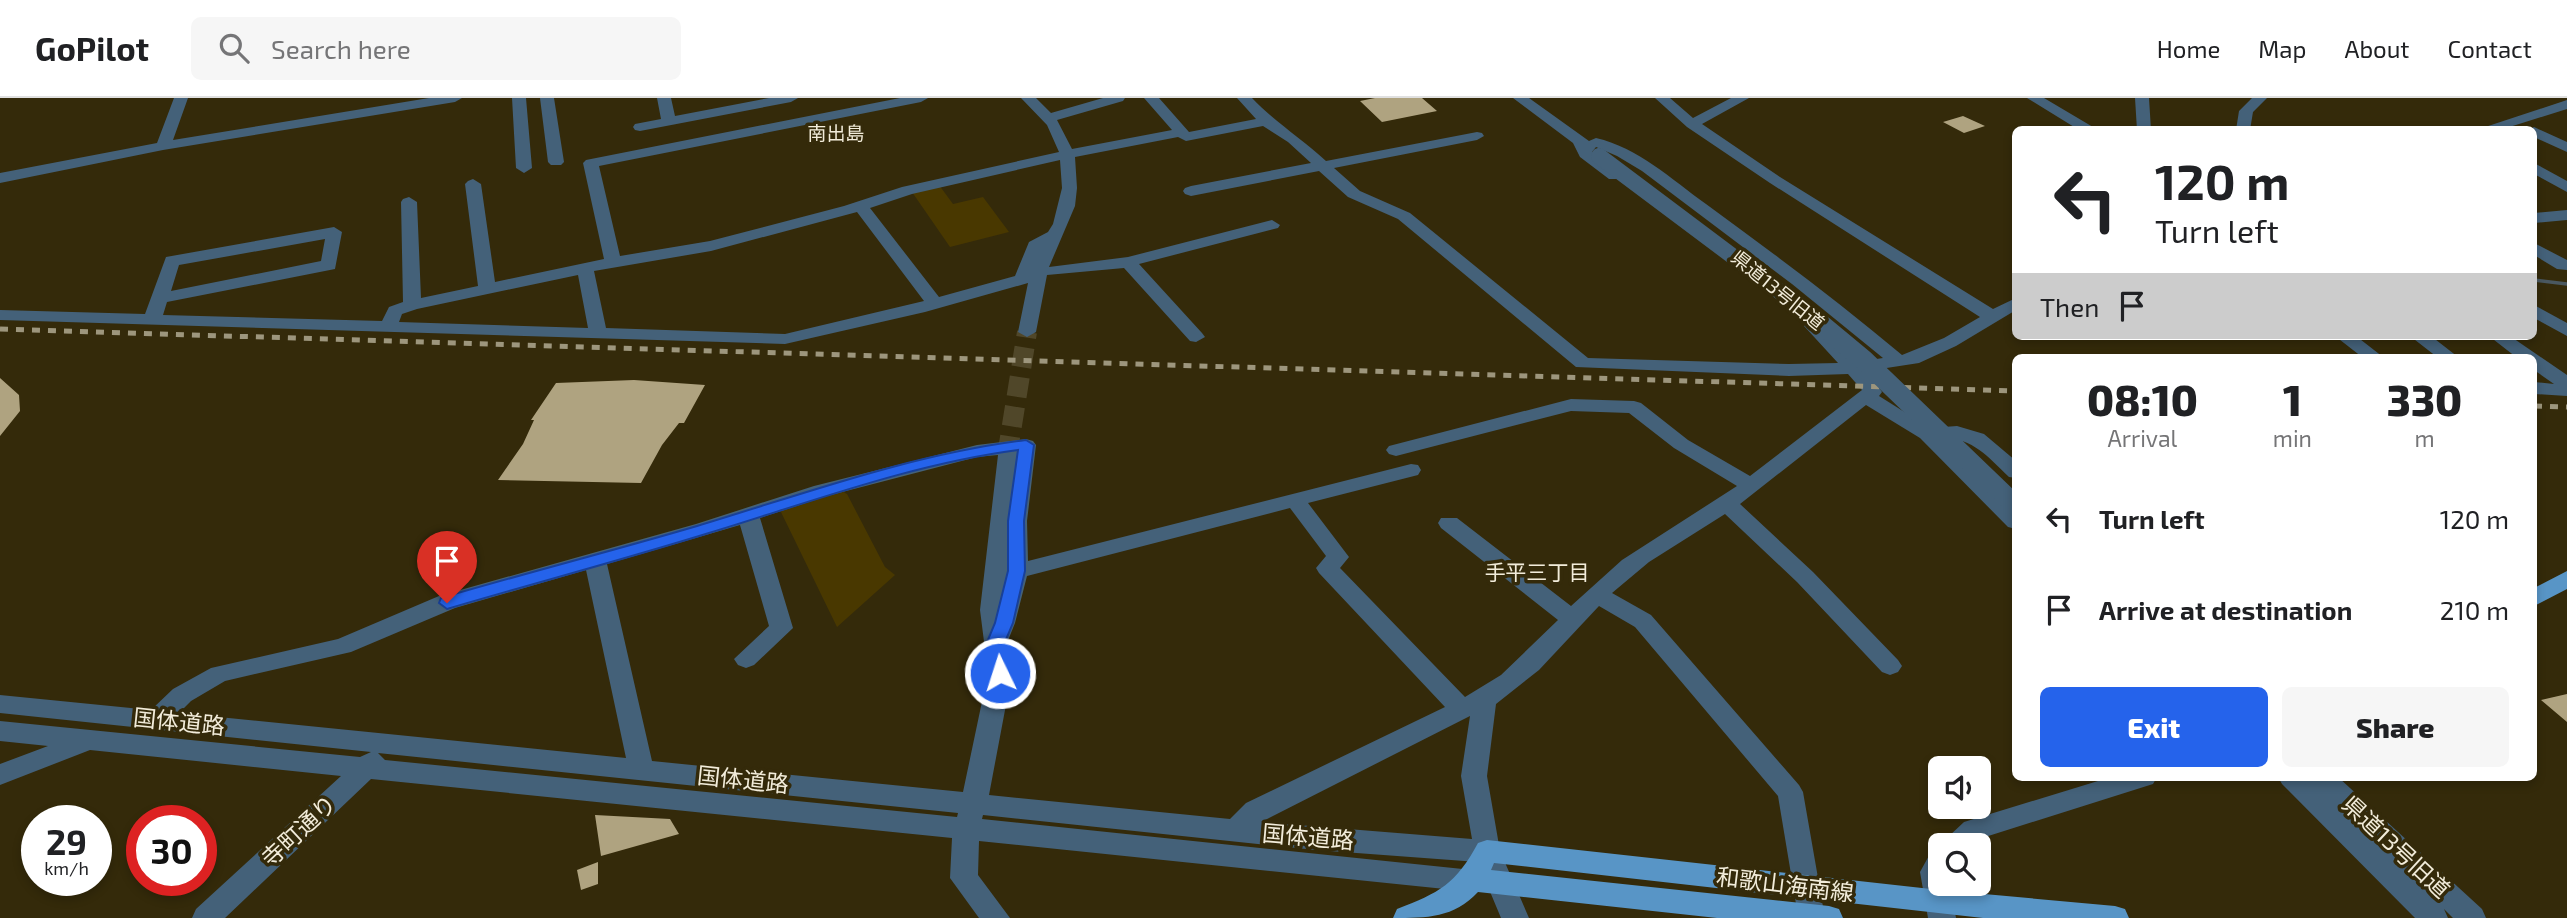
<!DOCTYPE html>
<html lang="en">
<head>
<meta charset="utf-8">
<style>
  body { margin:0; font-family:"Exo 2","Noto Sans JP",sans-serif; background:#f6f6f6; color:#202124; height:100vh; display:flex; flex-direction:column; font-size:26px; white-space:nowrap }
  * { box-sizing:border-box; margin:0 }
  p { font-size:23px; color:#757577 }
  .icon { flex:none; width:38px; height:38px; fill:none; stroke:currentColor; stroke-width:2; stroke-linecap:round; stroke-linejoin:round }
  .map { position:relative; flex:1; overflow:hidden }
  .sheet { position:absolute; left:2012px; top:256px; width:525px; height:427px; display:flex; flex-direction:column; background:#fff; border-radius:10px; box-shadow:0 4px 10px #0003 }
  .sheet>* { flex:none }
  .top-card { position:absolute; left:2012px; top:28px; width:525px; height:214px; border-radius:10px; box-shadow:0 4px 10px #0003; background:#fff; color:#202124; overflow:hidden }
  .controls { position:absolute; left:1928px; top:658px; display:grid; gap:14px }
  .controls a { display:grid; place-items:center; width:63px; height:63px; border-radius:10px; background:#fff; box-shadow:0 4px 10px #0003; font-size:35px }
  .speed { position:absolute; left:21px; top:707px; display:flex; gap:14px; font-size:35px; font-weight:700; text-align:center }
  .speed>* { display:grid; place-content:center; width:91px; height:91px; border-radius:50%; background:#fff; box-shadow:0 4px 10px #0003; line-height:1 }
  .speed small { font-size:18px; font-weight:400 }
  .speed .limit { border:10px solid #d22; background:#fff; color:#111 }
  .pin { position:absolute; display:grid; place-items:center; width:60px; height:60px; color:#fff; margin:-72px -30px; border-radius:50% 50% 50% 0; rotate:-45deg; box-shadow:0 0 7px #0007 }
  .pin .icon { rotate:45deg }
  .me { position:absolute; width:77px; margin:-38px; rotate:356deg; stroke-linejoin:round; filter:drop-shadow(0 0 5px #0008) }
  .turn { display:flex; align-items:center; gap:24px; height:147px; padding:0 28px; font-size:32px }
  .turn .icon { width:91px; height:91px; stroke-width:2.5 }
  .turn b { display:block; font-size:49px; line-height:60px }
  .then { display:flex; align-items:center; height:66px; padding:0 28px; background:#0003; gap:14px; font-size:26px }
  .eta { display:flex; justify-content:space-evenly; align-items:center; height:119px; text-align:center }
  .eta b { font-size:42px; font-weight:800; line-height:49px }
  .button { display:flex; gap:14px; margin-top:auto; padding:14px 28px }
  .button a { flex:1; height:80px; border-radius:10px; background:#2563eb; color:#fff; font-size:28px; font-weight:800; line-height:80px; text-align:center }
  .button a+a { background:#f6f6f6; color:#202124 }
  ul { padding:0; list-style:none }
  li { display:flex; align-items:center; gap:21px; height:91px; padding:0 28px }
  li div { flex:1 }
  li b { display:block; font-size:26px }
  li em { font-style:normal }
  header { display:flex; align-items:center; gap:42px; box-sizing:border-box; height:98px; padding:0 35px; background:#fff; border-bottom:2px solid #e0e0e0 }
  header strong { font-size:33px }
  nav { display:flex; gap:38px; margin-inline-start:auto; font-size:24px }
  .search { width:490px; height:63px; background:#f6f6f6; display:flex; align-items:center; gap:18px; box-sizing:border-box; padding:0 24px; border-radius:10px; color:#757577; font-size:26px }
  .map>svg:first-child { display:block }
</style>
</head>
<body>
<header>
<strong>GoPilot</strong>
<div class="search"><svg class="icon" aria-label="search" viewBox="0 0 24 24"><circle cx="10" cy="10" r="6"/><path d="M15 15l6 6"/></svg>Search here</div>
<nav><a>Home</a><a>Map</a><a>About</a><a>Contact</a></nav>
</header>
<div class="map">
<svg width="2567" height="820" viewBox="0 0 2567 820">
  <rect width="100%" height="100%" fill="#342a0a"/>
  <path fill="#493800" d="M939,87L953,106L983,99L1009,134L950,149L912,94Z
    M840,392L847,396L885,469L895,477L837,529L780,412Z"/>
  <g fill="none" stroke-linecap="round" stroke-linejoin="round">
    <path stroke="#4a5860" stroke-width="3.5" d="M2534,182L2567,186"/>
  </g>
  <path fill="#afa380" d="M1375,0H1422L1437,13L1382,24L1360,3Z
    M1963,18L1985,28L1964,35L1943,24Z
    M0,280L19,297L20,313L0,338Z
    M634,282L705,287L684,325H679L662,347L641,385L498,382L523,346L534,322H531L556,285Z
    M2567,596V624L2541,602Z
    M595,717L670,721L679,736L601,758Z
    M598,764V786L581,792L577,772Z"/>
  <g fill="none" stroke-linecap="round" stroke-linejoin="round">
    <path stroke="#504729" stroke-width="20" stroke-dasharray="20 10" stroke-linecap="butt" d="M1007,358L1027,234"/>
    <path fill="#446179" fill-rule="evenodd" d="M174,0H188L173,42L429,0H462L455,4L163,52L0,85V75L157,45Z
      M512,0H526L532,70L524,75L516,70Z
      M540,0H554L564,64L561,67H551L548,64Z
      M657,0H671L675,18L769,0H798L791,4L640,33L635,32L633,29L635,26L661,21Z
      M900,0H928L921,4L599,68L620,158L710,143L844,108L902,89L1059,54L1047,27L1021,0H1036L1051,15L1103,0H1125L1123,3L1057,22L1072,51L1172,32L1144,0H1159L1189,34L1256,21L1237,0H1252C1275,24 1301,40 1326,63L1477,34L1482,35L1484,38L1477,42L1334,70L1360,93L1410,115L1588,260L1789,266L1838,265L1804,228L1813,223L1819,224L1857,264L1883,260L1792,186L1642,73L1617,58L1596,49L1592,54L1622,78L1619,81H1609L1580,59L1573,45L1513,0H1529L1589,43L1596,40C1639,50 1671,81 1706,106C1773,155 1839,204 1902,257L1944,240L1980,219L1770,85L1687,29L1655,0H1670L1693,20L1731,0H1749L1702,26L1780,79L1993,211L2016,200V212L1956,248L1919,265L1867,273L1882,294L1879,298L1930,330L1957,328L1984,336L2016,363V380L2009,379C1988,359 1973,340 1943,340L2016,412V431L2008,429L1920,340L1866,307L1740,406L1813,474L1898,562L1902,568L1898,574L1890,577L1882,574L1797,484L1725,416L1649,464L1612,495L1651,517L1799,687L1803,694L1825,820L1798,818L1778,698L1635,529L1599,508L1539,572L1496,606L1487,678L1500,753L1529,820H1501L1486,784L1484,790L1474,794L979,743L978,777L1010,820H979L950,780L952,740L371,681L225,820H192L196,811L341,678L90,652L0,687V666L48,648L0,643V623L360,659L371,654L0,615V597L151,612L173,591L211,570L338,541L439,498L696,426L814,388L977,347L1026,341L1033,343L1036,347L1027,423L1028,463L1411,366L1418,367L1421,372L1418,377L1308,405L1349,459L1340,470L1465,599L1501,577L1558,522L1441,430L1438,425L1441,420H1457L1571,508L1622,462L1737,388L1674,350L1629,315L1571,313L1396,358L1389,356L1386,352L1389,348L1571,301L1634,303L1641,305L1688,342L1750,378L1862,292L1848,276L1789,278L1576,269L1398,121L1348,99L1319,73L1191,98L1185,96L1183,93L1185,90L1191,88L1311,65L1288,44L1263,28L1186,43L1178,39L1075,59L1077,90L1075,108L1049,169L1128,159L1272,122L1280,127L1278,130L1139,166L1202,235L1205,239L1196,244L1190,243L1124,170L1047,177L1036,234L1027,239L1018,234L1028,185L925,214L785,246L0,222V212L145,216L166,159L334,129L342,134L335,171L167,204L163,217L382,223L389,209L403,204L401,104L403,101L409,99L417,104L421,200L478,188L465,86L468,83L473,81L481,86L495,184L604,161L583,65L586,62ZM1060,62L1062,90L1053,126L1048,134L1029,144L1015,178L939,199L870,110L912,96ZM857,114L924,203L785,236L606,230L594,173L711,153ZM325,141L321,163L171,193L179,167ZM578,177L588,230L399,224L402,216L417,211ZM998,357L980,512L988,575L963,694L652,663L607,466L740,427L769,528L734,561L738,567L746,570L754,567L793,530L760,420L827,398L977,359ZM1290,410L1326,458L1316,470L1319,475L1445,609L1246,705L1230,721L989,697L1012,575L1007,545L1015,525L1027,478ZM586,472L626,660L179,615L191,603L225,583L351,554L455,510ZM1470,618L1461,678L1472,741L1261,724ZM378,655L958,715L957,719L385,662ZM983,717L1316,752L1478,764L1482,773L982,721Z
      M2027,0H2044L2098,32H2079Z
      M2135,0H2149L2151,32H2137Z
      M2252,0H2267L2253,14L2250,32H2236L2239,13Z
      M2567,2V11L2500,32H2476Z
      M2534,29L2567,44V54L2534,39V32H2528Z
      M2534,65L2567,83V94L2534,76Z
      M2567,112V122L2534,125V115Z
      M2534,145L2567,162V172L2557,171L2534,157Z
      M2534,207L2567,225V238L2534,220Z
      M2335,238H2356L2383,259H2362Z
      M2410,238H2431L2458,259H2437Z
      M2489,238H2510L2567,277V298L2534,296V284L2554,286L2534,272V259H2516Z
      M2111,679H2157L2153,686L1982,740L1974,747H1944L1948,739L1964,724Z
      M2278,679H2338L2482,811L2486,820H2453L2444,811L2448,820H2415L2282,686Z
      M1941,751V786H1950L1956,820H1928L1920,774L1931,754Z"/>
    <path fill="#5895c6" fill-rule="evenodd" d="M2567,473V491L2534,508V490Z
      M1487,742L1940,792L2115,808L2125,811L2129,820H1983L1494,765L1491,772L1829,808L1839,811L1843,820H1717L1478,794C1454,820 1427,820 1393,820L1397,811C1439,795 1456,786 1478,745Z"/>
    <path stroke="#9d967d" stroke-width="5" stroke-dasharray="8 8" stroke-linecap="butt" d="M0,231L2016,293
      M2534,308L2567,309"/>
    <path stroke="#446179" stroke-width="16" d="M1599,58L1807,214"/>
    <path stroke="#446179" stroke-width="20" d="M1805,213L1864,262L2016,408"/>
  </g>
  <path fill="#2563eb" stroke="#184099" stroke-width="2" d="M1026,342L1034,347L1024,423L1025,473L1013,525L1005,544L1009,575L1006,579H994L987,544L995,525L1008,473V423L1018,352C912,366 811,404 709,435C622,462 535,485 447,511L439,505L441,500C526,475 612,453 697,428C806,395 913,356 1026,342Z"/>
  <g text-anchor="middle" stroke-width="7" stroke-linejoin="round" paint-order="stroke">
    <g font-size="19" fill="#f2ecda" stroke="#342a0a">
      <text x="836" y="42">南出島</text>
    </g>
    <g font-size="19" fill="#f2ecda" stroke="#342a0a">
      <text transform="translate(1778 192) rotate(39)" y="7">県道13号旧道</text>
    </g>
    <g font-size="21" fill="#f2ecda" stroke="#342a0a">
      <text x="1537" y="482">手平三丁目</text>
    </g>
    <g font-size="23" fill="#f2ecda" stroke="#342a0a">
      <text transform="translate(179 624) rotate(6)" y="8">国体道路</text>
      <text transform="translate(743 682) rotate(6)" y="8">国体道路</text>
      <text transform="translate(299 733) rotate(-43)" y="8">寺町通り</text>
      <text transform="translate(1308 739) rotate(5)" y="8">国体道路</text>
      <text transform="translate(2396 749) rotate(43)" y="8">県道13号旧道</text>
      <text transform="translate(1785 787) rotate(7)" y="8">和歌山海南線</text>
    </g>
  </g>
</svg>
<div class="controls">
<a><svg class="icon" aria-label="sound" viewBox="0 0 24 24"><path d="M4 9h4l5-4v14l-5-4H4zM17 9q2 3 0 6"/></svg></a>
<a><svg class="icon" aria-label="search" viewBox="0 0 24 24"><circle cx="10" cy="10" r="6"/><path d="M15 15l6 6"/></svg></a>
</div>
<div class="speed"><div>29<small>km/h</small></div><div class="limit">30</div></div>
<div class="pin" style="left:447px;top:505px;background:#d93025"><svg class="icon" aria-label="arrive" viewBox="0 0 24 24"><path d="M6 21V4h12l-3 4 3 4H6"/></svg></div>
<svg class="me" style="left:1000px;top:575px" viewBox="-20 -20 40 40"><circle r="17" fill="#2563eb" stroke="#fff" stroke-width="3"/><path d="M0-11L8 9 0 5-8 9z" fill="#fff"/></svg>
<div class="top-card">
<div class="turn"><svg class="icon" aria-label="left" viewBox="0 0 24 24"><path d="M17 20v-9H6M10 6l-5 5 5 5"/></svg><div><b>120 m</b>Turn left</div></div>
<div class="then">Then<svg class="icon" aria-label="arrive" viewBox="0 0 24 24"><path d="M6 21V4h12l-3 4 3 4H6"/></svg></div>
</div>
<section class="sheet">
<div class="eta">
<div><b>08:10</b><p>Arrival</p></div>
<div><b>1</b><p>min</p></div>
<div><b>330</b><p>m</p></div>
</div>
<ul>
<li><svg class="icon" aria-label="left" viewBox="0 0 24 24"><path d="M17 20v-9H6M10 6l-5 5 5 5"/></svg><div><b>Turn left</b></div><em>120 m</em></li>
<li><svg class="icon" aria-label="arrive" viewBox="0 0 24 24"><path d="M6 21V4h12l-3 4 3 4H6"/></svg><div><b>Arrive at destination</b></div><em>210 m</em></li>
</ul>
<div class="button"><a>Exit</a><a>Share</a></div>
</section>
</div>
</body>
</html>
